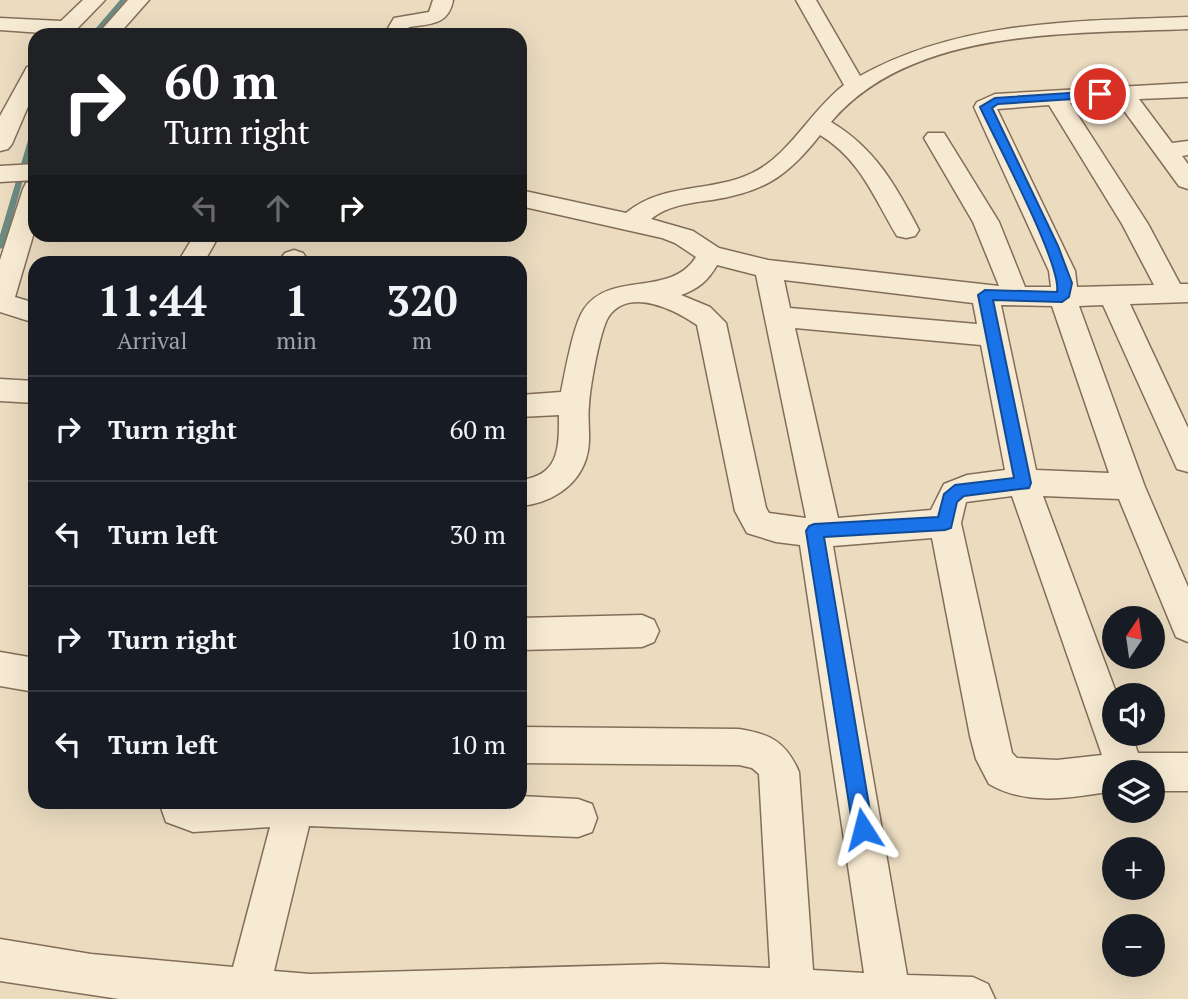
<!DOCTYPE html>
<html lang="en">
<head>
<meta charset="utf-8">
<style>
  body { margin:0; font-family:"PT Serif",serif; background:#242831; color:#f1f3f6; height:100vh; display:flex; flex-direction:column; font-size:26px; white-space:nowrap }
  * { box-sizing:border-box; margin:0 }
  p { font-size:23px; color:#9ea1a6 }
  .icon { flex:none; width:38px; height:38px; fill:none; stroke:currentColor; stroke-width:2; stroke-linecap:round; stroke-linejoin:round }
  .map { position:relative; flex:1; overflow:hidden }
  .side { position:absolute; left:28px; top:256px; width:499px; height:553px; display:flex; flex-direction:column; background:#171b24; border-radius:21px; box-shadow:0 7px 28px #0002 }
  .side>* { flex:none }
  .hud { position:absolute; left:28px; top:28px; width:499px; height:214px; border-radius:21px; box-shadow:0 7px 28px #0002; background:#202124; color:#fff; overflow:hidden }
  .needle { width:46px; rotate:13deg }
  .controls { position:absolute; left:1102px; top:606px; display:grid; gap:14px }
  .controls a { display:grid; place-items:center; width:63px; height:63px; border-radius:50%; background:#171b24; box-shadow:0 7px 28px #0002; font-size:35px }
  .pin { position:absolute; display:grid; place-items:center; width:60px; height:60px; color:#fff; margin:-30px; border:4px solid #fff; border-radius:50%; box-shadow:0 2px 7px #0007 }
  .me { position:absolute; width:77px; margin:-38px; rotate:351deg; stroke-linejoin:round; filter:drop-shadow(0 0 5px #0008) }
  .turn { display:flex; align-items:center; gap:24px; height:147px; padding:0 21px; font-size:32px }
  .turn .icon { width:91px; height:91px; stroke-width:2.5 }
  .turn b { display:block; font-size:49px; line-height:60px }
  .lanes { display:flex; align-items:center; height:66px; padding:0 21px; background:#0003; justify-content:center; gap:35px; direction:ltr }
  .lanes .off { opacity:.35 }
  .eta { display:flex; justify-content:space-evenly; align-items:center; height:119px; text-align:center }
  .eta b { font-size:42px; font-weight:700; line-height:49px }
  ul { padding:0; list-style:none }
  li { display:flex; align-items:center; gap:21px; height:105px; padding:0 21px; border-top:2px solid #363941 }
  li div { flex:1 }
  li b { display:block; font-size:26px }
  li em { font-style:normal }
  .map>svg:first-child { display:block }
</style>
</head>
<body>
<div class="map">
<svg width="1188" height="999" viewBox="0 0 1188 999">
  <rect width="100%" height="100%" fill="#ebdcc0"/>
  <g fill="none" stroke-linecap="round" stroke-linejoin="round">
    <path fill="#6b8a81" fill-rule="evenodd" d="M120,0H126L96,35H90Z
      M35,125V138L4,247L0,249V235L32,127Z"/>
    <g stroke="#836d59" stroke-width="3">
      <path id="street" d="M83,0H105L71,35L0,30V18L61,21Z
        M128,0H149L118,35H97Z
        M433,0H453C449,25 430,24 409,27L404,35H384L394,18L429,12Z
        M796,0H816L860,76C961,20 1076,21 1188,17V29C1074,34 912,26 831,122C875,148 896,186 919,230L915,236L906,238L897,236C874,198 861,160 820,135C788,176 764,192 712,200C690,203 669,205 651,219L693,231L719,248L768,260L999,286L973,222L924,138L928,133H944L999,222L1025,287H1051L1049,271L974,107L977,102L995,94L1188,83V97L1139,99L1172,143L1188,141V155L1182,156L1188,164V189L1179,186L1117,101L1070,103L1148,224L1180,284H1188V302L1130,304L1188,428V472L1177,469L1173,460L1103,305L1079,306L1145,487L1188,587V642L1176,637L1119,499L1043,496L1117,695L1115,733H1131L1138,753H1188V791H1153V772H1115V791C1071,797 1029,807 989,784L976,759L970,736L932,538L833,546L907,975L973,977L988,984L995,999H119L0,981V939L91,954L233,967L270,827L193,832L166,822L159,802H520V796L578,799L592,804L597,818L592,832L578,837L309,826L274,971L310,974L662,964L770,968L759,774L752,768L739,765L520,763V727L739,729C771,734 786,742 799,772L813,970L864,973L800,545L776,542L747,533L735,511L697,325C675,310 630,287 609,316C600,329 590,387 589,405C587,423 592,441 586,459C577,487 549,504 520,506V480C560,476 559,447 559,415L520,417V395L561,392C565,373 573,325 584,309C611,270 670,298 696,257L675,243L662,238L520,206V190L626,213C663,182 711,193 752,173C790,155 810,111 844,85ZM1049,105L1122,224L1154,285L1077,287L1075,271L997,109ZM717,265L756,275L806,518L769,513L766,508L726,323L710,307L681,295C698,289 708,281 717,265ZM784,280L973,303L977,324L790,308ZM1001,305L1052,306L1109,473L1036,470ZM795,328L981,345L1005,470L967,475L944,484L931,510L838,518ZM1012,496L1102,755L1057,760L1017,758L1012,753L961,523L966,502Z
        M35,66V90L12,144L8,149L0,151V116L27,67Z
        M35,164V180L0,182V166Z
        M35,181V229L15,297L35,303V323L0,312V260L23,189L26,183Z
        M195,234H220L204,262H178Z
        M294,250L303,253L307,259L305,262H278L285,253Z
        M0,379L35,381V403L0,401Z
        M642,615L654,620L659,631L654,642L642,647L520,650V618Z
        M0,652L35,658V692L0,686Z"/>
    </g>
    <use href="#street" fill="#f7ead2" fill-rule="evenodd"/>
  </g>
  <path fill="#1a73e8" stroke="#114b97" stroke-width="2" d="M1100,91L1106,94L1104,97L998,104L992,108L1058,246L1072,283L1069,297L1062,302L993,300L1031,483L1029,488L964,496L957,502L951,528L945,530L824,537L873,829L870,836L863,839L856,836L853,829L806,531L809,526L814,524L938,517L944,494L955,485L1014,478L978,295L985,290L1057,292C1062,264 995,140 980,107L995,98Z"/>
</svg>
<div class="controls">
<a><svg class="needle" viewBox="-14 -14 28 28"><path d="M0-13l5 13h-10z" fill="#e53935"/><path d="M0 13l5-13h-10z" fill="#9ea1a6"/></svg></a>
<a><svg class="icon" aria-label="sound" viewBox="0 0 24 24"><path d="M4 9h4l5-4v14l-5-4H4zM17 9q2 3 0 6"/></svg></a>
<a><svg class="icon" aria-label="layers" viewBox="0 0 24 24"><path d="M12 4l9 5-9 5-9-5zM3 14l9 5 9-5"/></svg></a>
<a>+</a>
<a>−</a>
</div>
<div class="pin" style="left:1100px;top:94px;background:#d93025"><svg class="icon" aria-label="arrive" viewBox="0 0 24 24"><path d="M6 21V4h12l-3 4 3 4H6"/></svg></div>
<svg class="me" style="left:863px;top:829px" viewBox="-20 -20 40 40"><path d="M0-17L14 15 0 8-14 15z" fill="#1a73e8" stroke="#fff" stroke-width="4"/></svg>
<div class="hud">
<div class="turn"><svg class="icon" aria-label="right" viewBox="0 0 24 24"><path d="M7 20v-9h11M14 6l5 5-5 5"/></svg><div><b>60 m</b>Turn right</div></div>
<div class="lanes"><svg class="icon off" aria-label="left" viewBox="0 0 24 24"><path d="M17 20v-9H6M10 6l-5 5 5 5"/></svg><svg class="icon off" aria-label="ahead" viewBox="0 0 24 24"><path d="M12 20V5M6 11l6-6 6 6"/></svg><svg class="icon" aria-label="right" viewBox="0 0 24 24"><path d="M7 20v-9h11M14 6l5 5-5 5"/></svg></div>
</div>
<section class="side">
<div class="eta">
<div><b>11:44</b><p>Arrival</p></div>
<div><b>1</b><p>min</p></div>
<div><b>320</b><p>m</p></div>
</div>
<ul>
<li><svg class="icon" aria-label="right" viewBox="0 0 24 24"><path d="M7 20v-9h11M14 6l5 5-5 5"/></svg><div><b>Turn right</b></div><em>60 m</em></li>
<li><svg class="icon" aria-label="left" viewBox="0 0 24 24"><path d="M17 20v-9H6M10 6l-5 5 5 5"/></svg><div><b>Turn left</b></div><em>30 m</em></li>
<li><svg class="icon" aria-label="right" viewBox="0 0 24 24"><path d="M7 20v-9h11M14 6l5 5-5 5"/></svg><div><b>Turn right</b></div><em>10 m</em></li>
<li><svg class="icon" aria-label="left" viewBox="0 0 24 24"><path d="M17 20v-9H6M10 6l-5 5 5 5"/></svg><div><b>Turn left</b></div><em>10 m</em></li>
</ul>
</section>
</div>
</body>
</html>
